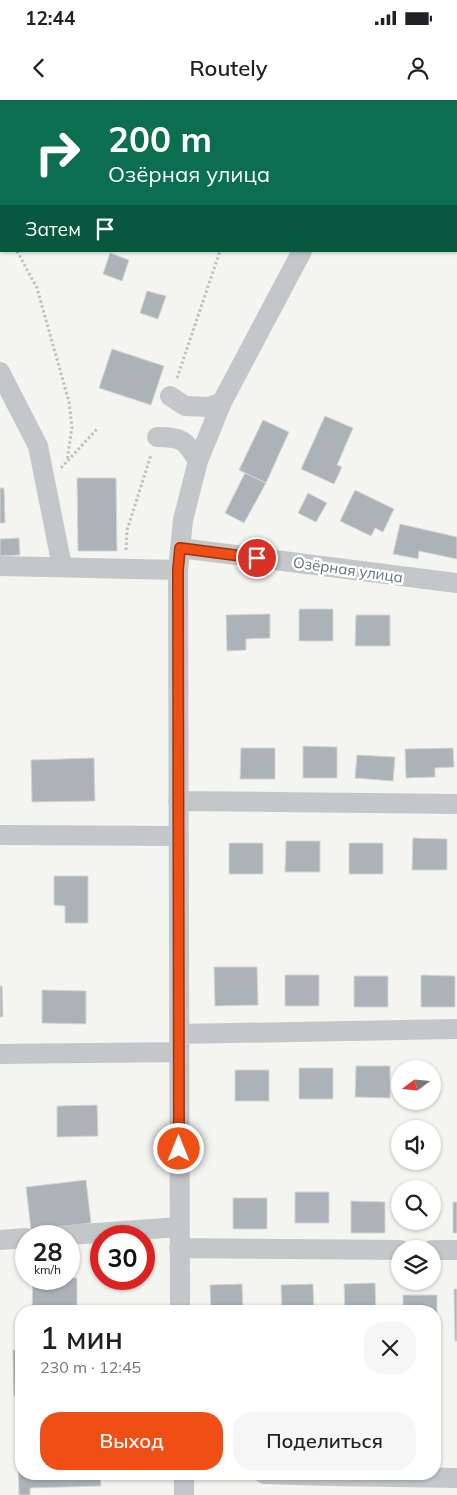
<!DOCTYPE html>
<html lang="ru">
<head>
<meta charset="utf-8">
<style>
  body { margin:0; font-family:Mulish,sans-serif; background:#f6f6f6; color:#202124; height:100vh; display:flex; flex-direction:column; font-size:19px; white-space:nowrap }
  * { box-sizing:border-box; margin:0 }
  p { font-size:16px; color:#757577 }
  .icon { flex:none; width:28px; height:28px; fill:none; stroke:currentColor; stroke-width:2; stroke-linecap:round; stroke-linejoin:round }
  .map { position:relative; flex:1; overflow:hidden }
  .sheet { position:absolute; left:15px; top:1205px; width:426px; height:175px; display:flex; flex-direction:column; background:#fff; border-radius:20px; box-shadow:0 1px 4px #0004 }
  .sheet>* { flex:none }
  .banner { position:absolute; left:0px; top:0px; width:458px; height:152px; box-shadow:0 1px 4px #0004; background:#0b6e4f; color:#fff; overflow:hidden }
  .needle { width:32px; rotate:254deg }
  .controls { position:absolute; left:391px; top:960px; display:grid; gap:10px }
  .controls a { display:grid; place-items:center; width:50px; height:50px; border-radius:50%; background:#fff; box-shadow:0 1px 4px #0004; font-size:25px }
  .speed { position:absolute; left:15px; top:1125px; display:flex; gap:10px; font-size:25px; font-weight:700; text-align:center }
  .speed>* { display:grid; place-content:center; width:65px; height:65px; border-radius:50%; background:#fff; box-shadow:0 1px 4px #0004; line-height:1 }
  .speed small { font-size:12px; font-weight:400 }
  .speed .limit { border:8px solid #d22; background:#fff; color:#111 }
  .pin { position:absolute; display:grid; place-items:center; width:42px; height:42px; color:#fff; margin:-21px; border:2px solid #fff; border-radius:50%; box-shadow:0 1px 5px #0007 }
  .me { position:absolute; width:55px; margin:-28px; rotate:0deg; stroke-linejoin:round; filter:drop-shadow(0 0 4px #0008) }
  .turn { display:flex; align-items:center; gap:18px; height:105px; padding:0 25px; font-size:22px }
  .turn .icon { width:65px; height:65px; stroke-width:2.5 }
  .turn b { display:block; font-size:35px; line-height:42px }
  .then { display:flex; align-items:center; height:48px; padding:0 25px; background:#0003; gap:10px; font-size:19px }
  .round { display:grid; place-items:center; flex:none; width:52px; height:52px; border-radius:20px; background:#f6f6f6 }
  .headline { display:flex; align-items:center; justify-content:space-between; height:85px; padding:0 25px }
  h1 { font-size:30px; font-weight:600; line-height:38px }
  .action { display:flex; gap:10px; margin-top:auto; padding:10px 25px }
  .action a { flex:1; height:58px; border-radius:20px; background:#ef4e15; color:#fff; font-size:20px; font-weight:600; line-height:58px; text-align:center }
  .action a+a { background:#f6f6f6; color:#202124 }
  .status { display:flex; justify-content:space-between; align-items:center; height:35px; padding:0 25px; background:#fff; direction:ltr }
  .status svg { height:14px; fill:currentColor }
  header { display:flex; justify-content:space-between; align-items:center; height:65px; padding:0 25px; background:#fff; font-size:22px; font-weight:600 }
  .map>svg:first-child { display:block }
</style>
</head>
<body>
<div class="status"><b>12:44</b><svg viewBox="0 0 49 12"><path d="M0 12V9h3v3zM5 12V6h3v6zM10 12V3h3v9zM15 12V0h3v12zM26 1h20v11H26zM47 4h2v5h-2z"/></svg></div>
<header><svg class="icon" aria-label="back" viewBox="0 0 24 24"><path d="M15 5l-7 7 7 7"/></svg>Routely<svg class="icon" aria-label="person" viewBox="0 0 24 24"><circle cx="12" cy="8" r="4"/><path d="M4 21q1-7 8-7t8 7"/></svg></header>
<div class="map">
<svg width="457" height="1395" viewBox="0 0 457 1395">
  <rect width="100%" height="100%" fill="#f4f4f0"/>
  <path fill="#abb3b9" stroke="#d5d5d3" d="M110,153L129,160L122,181L103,174Z
    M147,191L166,196L158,219L140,213Z
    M112,249L164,266L151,305L99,288Z
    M325,316L353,328L337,365L342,367L334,384L301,369Z
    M263,320L289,332L266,383L239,370Z
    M245,373L266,383L244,423L225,413Z
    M77,378H116L117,451H78Z
    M0,388H4L5,423H0Z
    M355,390L394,409L383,432L375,428L371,436L340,421Z
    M308,393L327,403L316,422L298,413Z
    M400,424L457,437V459L419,451L418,459L393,454Z
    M19,438L20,455L0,456V439Z
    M299,509H333V541H299Z
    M270,514V538L246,539V550L227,551L226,515Z
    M356,515H390V546H355Z
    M303,646L337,647V678H303Z
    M241,648H275V679H240Z
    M453,648L454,667L435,668V677L406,678L405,649Z
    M357,655L395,657L393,681L355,678Z
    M94,658L95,701L32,702L31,660Z
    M413,738L447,739V770H412Z
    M286,741H320V772H285Z
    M229,743H263V774H229Z
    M349,743H383V774H349Z
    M54,776H88V823H65V806L54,805Z
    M214,867H257L258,905L215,906Z
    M285,875H319V906H285Z
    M421,875L455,876V907H421Z
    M354,876H388V907H354Z
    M0,886H2L3,917H0Z
    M42,890L86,891V924L42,923Z
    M356,966H390V998L355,997Z
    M299,968H333V999H299Z
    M235,970H269V1001H235Z
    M97,1005L98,1036L57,1037V1006Z
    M86,1080L91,1123L31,1130L26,1087Z
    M295,1092H329V1123H295Z
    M233,1098H267V1129H233Z
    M351,1101L385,1102V1133H351Z
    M453,1102H457V1133H453Z
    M69,1178H77V1211L32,1210L33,1179Z
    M375,1183L376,1211H345L344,1184Z
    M242,1184L243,1211H211L210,1185Z
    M313,1184L314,1211H282L281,1185Z
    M454,1189H457V1241H455Z
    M403,1195H437V1226H435V1211H403Z
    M13,1250H21V1296H14Z
    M18,1349H21V1374H100L101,1386L30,1388V1395H19Z"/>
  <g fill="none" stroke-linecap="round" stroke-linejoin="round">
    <path stroke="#bfc0c2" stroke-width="3" stroke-dasharray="2.5 2.5" stroke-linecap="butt" d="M271,1L272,0
      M0,120L1,122
      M17,151L37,188L69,302L72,327L67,361
      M177,278L220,151
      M61,368L97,329
      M126,450L127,430L151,355"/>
    <path stroke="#c3c7ca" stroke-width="20" d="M382,1L383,0
      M0,272L38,346L62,466
      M170,296L185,306L209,307L222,302
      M157,337C183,337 185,340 198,361
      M180,448L457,483
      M0,466L178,470
      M178,701L457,704
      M0,735L178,736
      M179,934L457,929
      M0,954L179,952
      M55,1136L179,1127
      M0,1140L26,1138
      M179,1148L400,1150
      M432,1150H457
      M180,1211L178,470L183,420L198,361L222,302L302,151
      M264,1374L328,1376L457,1378
      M184,1395V1374"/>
  </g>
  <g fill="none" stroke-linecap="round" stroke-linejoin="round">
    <g stroke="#9b330e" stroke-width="12">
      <path id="route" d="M179,1049L178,470L180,448L257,458"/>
    </g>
    <use href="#route" stroke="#ef4e15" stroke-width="9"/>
  </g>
  <g text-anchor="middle" stroke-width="5" stroke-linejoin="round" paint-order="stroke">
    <g font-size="15" fill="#617383" stroke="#fff">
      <text transform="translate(348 470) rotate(8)" y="5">Озёрная улица</text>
    </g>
  </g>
</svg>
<div class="controls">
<a><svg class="needle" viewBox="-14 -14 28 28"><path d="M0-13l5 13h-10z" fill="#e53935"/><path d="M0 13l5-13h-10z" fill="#757577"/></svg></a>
<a><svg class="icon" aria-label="sound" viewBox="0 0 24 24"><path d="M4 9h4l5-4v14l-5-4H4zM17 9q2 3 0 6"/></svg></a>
<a><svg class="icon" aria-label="search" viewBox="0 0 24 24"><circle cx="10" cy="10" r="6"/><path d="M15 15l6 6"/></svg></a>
<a><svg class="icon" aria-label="layers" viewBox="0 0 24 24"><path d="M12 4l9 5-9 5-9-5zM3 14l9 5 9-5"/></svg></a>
</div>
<div class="speed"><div>28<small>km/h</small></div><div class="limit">30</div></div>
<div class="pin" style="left:257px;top:458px;background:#d93025"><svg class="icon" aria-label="arrive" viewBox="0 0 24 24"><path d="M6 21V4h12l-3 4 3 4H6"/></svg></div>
<svg class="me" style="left:179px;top:1049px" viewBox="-20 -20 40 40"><circle r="17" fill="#ef4e15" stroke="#fff" stroke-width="3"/><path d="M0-11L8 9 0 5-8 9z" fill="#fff"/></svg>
<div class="banner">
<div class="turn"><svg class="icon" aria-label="right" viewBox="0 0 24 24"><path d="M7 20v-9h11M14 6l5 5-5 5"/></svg><div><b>200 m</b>Озёрная улица</div></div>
<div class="then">Затем<svg class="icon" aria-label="arrive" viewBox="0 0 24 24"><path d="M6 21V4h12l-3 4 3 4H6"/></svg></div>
</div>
<section class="sheet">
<div class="headline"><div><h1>1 мин</h1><p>230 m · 12:45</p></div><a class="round"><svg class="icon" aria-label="close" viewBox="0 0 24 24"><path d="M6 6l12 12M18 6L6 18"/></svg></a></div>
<div class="action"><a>Выход</a><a>Поделиться</a></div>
</section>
</div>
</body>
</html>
